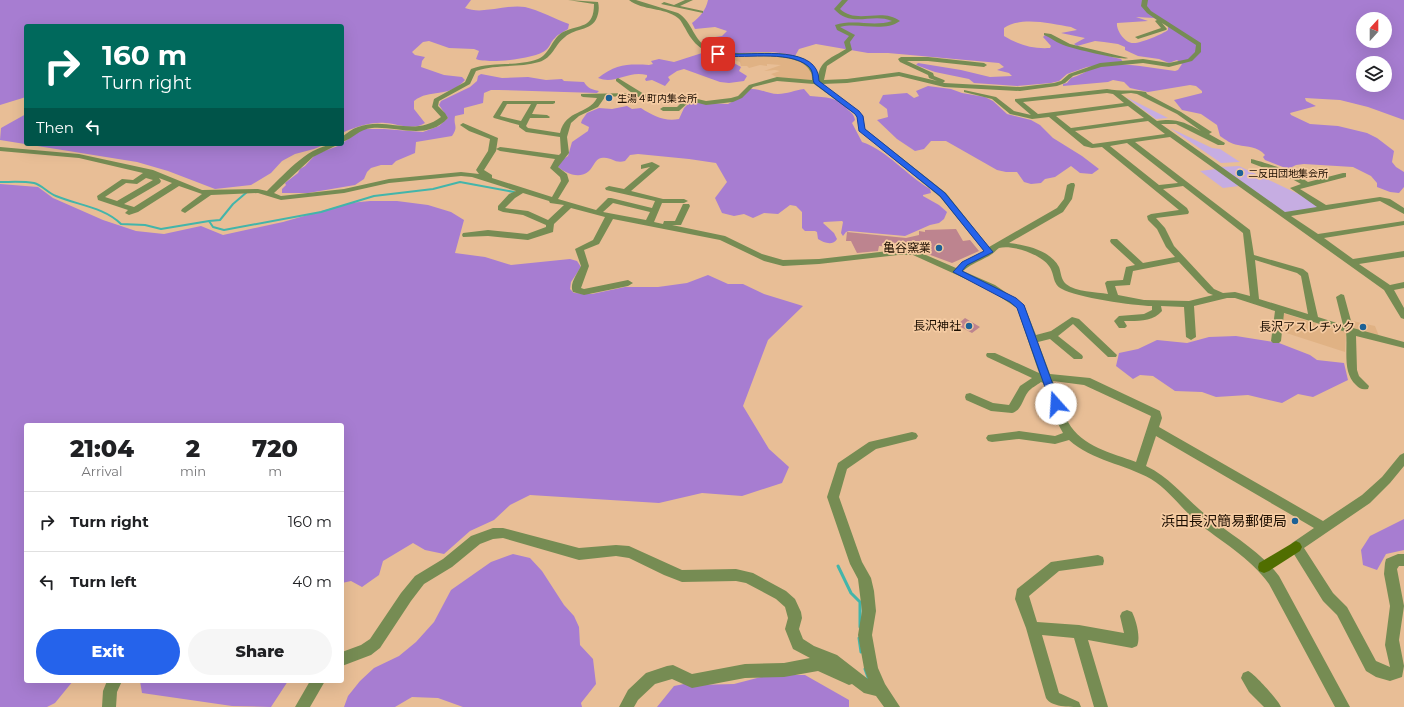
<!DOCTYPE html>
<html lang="en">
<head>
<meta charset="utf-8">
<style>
  body { margin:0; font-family:Montserrat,"Noto Sans JP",sans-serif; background:#f6f6f6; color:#202124; height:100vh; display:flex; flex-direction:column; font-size:15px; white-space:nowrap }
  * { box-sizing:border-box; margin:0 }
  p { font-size:13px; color:#757577 }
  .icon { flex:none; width:22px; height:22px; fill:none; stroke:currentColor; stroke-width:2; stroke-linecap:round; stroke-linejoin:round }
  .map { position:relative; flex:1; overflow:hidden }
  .drawer { position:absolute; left:24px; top:423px; width:320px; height:260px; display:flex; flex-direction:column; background:#fff; border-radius:4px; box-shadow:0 4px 16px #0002 }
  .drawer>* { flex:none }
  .hud { position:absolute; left:24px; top:24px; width:320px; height:122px; border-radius:4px; box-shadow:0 4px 16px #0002; background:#00695c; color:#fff; overflow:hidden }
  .needle { width:26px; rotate:21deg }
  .tools { position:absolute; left:1356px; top:12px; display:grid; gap:8px }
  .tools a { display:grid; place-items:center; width:36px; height:36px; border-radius:50%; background:#fff; box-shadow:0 4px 16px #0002; font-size:20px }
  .pin { position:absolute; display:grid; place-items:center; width:34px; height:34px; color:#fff; margin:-17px; border-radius:8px; box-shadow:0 2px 6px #0006 }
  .me { position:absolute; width:44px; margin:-22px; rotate:341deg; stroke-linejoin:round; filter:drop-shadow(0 0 3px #0008) }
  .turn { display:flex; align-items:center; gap:14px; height:84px; padding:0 12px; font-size:18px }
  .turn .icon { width:52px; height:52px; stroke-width:2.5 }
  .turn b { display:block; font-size:28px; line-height:34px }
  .then { display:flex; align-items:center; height:38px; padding:0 12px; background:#0003; gap:8px; font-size:15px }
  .eta { display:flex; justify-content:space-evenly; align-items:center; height:68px; text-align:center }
  .eta b { font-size:24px; font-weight:800; line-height:28px }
  .action { display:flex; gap:8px; margin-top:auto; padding:8px 12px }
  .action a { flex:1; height:46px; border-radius:24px; background:#2563eb; color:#fff; font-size:16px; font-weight:800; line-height:46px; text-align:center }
  .action a+a { background:#f6f6f6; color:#202124 }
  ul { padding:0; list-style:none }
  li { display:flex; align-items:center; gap:12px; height:60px; padding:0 12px; border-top:1px solid #e0e0e0 }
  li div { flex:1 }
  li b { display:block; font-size:15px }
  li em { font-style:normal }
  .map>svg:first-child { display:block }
</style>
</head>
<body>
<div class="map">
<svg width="1404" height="707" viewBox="0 0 1404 707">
  <rect width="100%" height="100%" fill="#e8be96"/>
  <path fill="#e0b284" d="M758,56L789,57L809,64L814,69L816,74L814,80L778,78L771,74L780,71L775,70L764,71L781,65L767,64V66L760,65L749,68L747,66H741L740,62L731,59L729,57Z
    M1282,313L1346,332L1345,352L1280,331Z
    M1348,320L1375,326L1379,336L1350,328Z"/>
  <path fill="#c6ade2" d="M1126,97L1168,118L1156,119Z
    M1170,128L1212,148L1220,149L1240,162L1221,163Z
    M1239,166L1309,199L1324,207L1285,213L1220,167Z
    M1216,169L1239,186L1223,188L1200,171Z"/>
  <path fill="#a77dd1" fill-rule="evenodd" d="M0,0H471L465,8C483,15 505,4 525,7C539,10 555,19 569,24L568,29C564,32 558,34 555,38C551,41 550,47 546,50C536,59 488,64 476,59L479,51L474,49L449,48L429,41L423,42L412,52L415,55L425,57L422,61L421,67L444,75L462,77L465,80C448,99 430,88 414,101V109L425,123C412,131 400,124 385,123C370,122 356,127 342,133V26H26V97L0,105Z
    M708,0H1404V120L1368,107L1340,100L1305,98L1306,101L1316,106L1290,113L1291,115L1310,124L1338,126L1367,133L1377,138L1394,151L1392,162L1396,167L1404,172V187L1399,193L1390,192L1377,187V183L1371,176L1353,167L1304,164L1296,165L1288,169L1265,160L1263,157L1265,155C1257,146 1248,147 1238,145C1231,144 1226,140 1220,136L1217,125L1201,114L1182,110L1174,100L1202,93V91L1196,86L1190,85L1148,92L1130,88L1124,82L1113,80L1108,82L1063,86V84L1067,83L1071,78C1079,76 1086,71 1094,68C1120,60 1148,68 1175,71L1178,70L1182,64L1177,60L1169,63L1159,59L1138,56L1125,50V47L1118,44L1104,42L1095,41L1077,46L1074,44L1085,38L1061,33L1077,30L1071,27C1051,24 1022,16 1004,28V36C1019,45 1032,49 1050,48L1051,46L1043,37L1045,35L1048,36C1065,47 1071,46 1090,51C1100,53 1110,57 1121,59L1123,62L1087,67L1067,74L1059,81L1051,83L1017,86L974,83L969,79L935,72L916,65L918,63L961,70L990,77L1012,76L1009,73L997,70L1004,67L999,63L888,53H868L816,44L799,49L795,56C786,54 777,52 767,52C749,51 713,60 703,39L722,36L727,31L715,27L695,29L692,23C700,17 706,10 708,0ZM1136,17L1154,18L1168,26V30C1163,34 1139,44 1133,43C1125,43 1116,30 1117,23L1148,21ZM1363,19H1385V41H1363ZM1363,63H1385V85H1363Z
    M702,53H710L730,60L732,62L741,67L739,71L747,76L744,81L729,83L720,82L684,69L677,71L668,77L670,80L665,86L652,80L646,81L645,79L647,77V75C627,70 616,85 598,78C616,64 628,64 649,65L653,64L651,61L659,59L674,62Z
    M481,74L502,78L528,77L546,80L562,79L564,81L584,82C587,88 593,90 599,91L597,93L499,90H491L484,93L483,103L464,108V114L455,116C453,126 459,126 452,136L416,142L415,153L396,161L392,165H381L371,168L367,172L364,179L355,185L308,193H282V189L286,185L285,183L298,173L300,169L305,166L316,154L338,146L363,129H384L423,132L439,126L448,118L439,105L441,101L470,87L477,81L478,76Z
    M928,86L951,89L962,93L985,97L993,101L1007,114L1031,120L1040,125L1053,138L1082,156L1099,169L1092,174L1080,173L1071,166L1055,177L1045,179L1041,183L1031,184L1024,182L1017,172H1006L997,170L946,141H931L924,149L915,151L897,139L877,120L888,117L887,109L879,103L883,95L907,93L914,98L919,96L916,91Z
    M750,89C760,88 768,94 778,94C787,94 795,90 804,89L810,96C826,98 838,96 848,110C852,113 854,115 855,120L852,123L862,142C888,151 906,175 930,189L931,193L923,195V196L939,205L947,212L944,219L939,223L930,225L905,236L849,231L846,232L843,236L841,233L843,222L842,221L824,222L823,223L834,233L837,239C833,246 824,243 818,239L817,232L815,231H805L802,228V212L796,206L790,205L778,214L764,213L753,218L744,214L734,216L722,213L715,198L727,182L716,163L689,159L638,154L630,155L625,161C614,164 612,156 601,158C595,159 593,168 589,171C579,180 565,173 557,166L559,162L568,156L572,142L588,131L589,127L581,123L582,120L587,113L599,108L612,109L627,106L632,109L641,108C653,116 665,122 679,119L684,108L690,102L728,104L739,98Z
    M26,114V144H326L314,149L295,154L282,161L271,173L251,185L215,189L168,171L137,162L0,140L1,128Z
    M0,184L38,187L53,198L103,220L136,231L164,234L201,226L223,235L283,222L350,203L370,201H397L428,205L451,212L464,220L455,253L485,257L511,265L570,259L577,261L581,267L571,282L570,289L574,293L592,294L625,287H658L687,283L708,275L728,284H743L764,294L803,306L768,340L743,406L769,449L789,467L782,483L742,496L702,493L659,503L530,495L510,505L494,520L470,531L444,554L425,550L413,543L383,561L379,575L362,587L351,581L342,583V425H26V681H73L55,703L47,707H0Z
    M1236,336L1279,343L1310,355L1317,360L1344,363L1348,380L1313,397L1298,394L1282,403L1248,395L1216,397L1202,392L1175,391L1153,376L1140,375L1133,379L1116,366L1119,353L1138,349L1157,340L1187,343L1209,337Z
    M1404,519V550L1386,554L1377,570L1363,565L1361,550L1370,536Z
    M513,554L530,558L542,571L564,605L574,616L579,627L580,645L593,659L596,684L581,703L582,707H463L438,698L412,697L395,707H344L348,696L360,681L374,668L399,656L416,642L434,622L451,590L491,562Z
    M779,675H805L849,700V707H657L674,686L689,683L698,685L734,684L761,677Z
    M140,681H288L271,707L232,706L142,693Z"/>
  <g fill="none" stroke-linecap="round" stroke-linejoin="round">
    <path stroke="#43b5aa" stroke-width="2" d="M0,182C11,182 23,181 34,183C42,185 48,193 56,196C77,205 104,207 121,224L145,225L161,229L209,221L213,227L224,230L321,212L374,196L433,189L460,182L514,192
      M209,221L220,220L233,204L247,192"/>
    <path stroke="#43b5aa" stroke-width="3" d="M838,566L851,593L860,602V627
      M859,638L861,652
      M865,669L869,680"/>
  </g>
  <path fill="#bd848f" d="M956,229L963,241L970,240L979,251L952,263L925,253L924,251L906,248L879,246L878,251L857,253L851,241H846L847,232L906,238L919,235V231L925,232V230Z
    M965,318L980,327L972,333L957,325Z"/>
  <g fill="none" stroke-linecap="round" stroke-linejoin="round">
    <path fill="#768c53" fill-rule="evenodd" d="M568,0L598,2C599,6 599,10 598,14C594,32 576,27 565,37C555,44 553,58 539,62C519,68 496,64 476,71L470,84L439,101L438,106L445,113L448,118C427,141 398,126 372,128C359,129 353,139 342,142V137C347,133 352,129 358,127C388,116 413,138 441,117L432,107L434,99L465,82L471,69C492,61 517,67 538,59C550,54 552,38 563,32C580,24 594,29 594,4Z
      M629,0H636L678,13C693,22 693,41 710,49C739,61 809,38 818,77C820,60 832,58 846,49L844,42L849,36L837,30L835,25C854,19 874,27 892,21C872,12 852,29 834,9L842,0H848L840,9C857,25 882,7 900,21C883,33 859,22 840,27L855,35L850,42L852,50L827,66L824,80L847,79L899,72L937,81L929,78L928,75L900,62L898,59L901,57H928L984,63L987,65L984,67L928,61H907L933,73L934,76L944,80L945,81L943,83H944L1020,87L1054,83L1061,81L1069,74L1100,63L1143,59L1169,63L1188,59L1195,52L1196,45L1162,23L1167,29L1166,30L1138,39L1135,37L1161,28L1155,21L1157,20L1147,13L1141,6L1142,0H1148L1147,6L1151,11L1201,43V52L1192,61L1169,67L1143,63L1101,67L1073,76L1065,83L1057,86L1020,91L944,87L899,76L847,83L822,84L862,115L865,129L946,193L989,247L1057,208L1064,199L1067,185L1071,183H1074L1075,185L1072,199L1063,212L1009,243C1026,245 1050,250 1059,267C1061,272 1061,280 1066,284C1076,292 1096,292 1108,294L1105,283L1107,281L1123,280L1126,267L1135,265L1111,243L1110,241L1111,239H1117L1143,263L1175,257L1166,247L1157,229L1148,220L1147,216L1151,214L1179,210L1102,147L1092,148L1084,146L1049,117L1032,119L1010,114L992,99L964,92V90L996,97L1014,111L1031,115L1015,101V99L1107,89C1120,92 1133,89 1146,92L1147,94L1181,112L1210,131L1212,132L1209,134L1225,143L1224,145H1218L1176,124H1161L1285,212L1317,207L1290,188L1301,184C1285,174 1268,170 1251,163V159C1254,159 1287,170 1291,172C1297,175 1303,179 1308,182L1343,173H1346V177L1300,189L1326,205L1380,197L1390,199L1404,208V214L1380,201L1291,216L1318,234L1404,221V225L1324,238L1353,259L1404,251V257L1359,264L1390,285L1404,282V288L1394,290L1404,308V319L1401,318L1384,290L1170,137L1135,142L1250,230L1254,255L1303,269L1308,273L1318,317L1343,325L1336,297L1341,294L1344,295L1353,328L1404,342V348L1356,336L1357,370L1359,376L1369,386L1368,389C1362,390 1360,389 1356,385C1342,372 1348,350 1346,332L1284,313L1281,341L1279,343H1273L1271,341L1275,311L1235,298H1227L1194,306L1196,337L1191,340L1186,337L1184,307L1161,306L1162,311C1153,322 1137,321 1124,321L1127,326L1125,328H1119L1114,321L1119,316L1144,314L1152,310V306C1135,306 1075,297 1062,289C1052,284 1055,274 1049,266C1042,255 1012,244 999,248C996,250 995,252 992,254C983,260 972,263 963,271L995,285L1024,305L1036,335L1051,331L1072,317L1079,319L1117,355L1116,357H1108L1073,324L1058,336L1082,355L1083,357L1082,359H1074L1050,339L1038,342L1050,374L1090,378L1160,411L1162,418L1159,427L1323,521L1362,495L1382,477L1400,455L1404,453V466L1390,483L1370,503L1304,548L1333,593L1347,607L1376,661L1390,667L1385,645L1390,606L1384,574L1385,563L1386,559L1398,554H1404V566H1399L1397,569L1404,606L1399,640L1404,666L1402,677L1390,681L1376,677L1366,671L1337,615L1323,601L1292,551L1290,547L1292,543L1314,528L1156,436L1146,466C1171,478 1185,498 1206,515C1231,535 1259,550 1279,576L1350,707H1335L1269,584C1250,557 1221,542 1196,521C1180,507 1169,490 1151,479C1125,464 1092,461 1069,440L1055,444L1019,439L992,442L988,441L986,438L988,435L1019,431L1055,436L1063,433L1057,422L1043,383L1041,382C1037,385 1031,388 1028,392C1022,400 1022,410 1012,413L991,411L966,400L965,397L966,394L970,393L993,403L1009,405L1020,386L1032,378L987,357L986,355L987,353H995L1039,373L1017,308L988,289L913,255H898L819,264L783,266L764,261L720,240L613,219L599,244L584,250L589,266L581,288L584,289L628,280L633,283L628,286L584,295L573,292C569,284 577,274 581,266L575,249L593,240L605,217L571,208L554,224L553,232L528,240L488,236L463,237L462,235L463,233L488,230L527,234L546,227V225L523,215L503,212L498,210V206L509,194L516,191L472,177L461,176L389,183L344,193L281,200L258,193L211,195L185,213L181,211L182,209L202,194L179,186L138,212L129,215L125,213L128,210L98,200L97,196L122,179L133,180L143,173L79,158L0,151V147L79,154L153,170L202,190L258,189L267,191C287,172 309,144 339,144L313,157L274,193L281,196L344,189L389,179L461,172L479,174L476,170L488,151L490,139L469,131L460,125L463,123L498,138L496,151L484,170L492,175V178L552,197L561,181L560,177L550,168L555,159L500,151L496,149L500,147L559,155L561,153L560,137L526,132L519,127V125L494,118L493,117L503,101H555V103L553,104H537L532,114L547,115L550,117L549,118H530L526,126L528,128L560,133C566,109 588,115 597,98L583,97L581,96V94L632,93L616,81V79L618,78L644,94L689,97L706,101L731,98L738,96L749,85L777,77L812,80C812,77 812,73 810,71C799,48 734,61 710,53C698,48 691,40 685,28C683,25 681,20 678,18C664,7 643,11 629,0ZM777,81L814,84L855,114L857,117L860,131L940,197L984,251L956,268L919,252L906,249L819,259L783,260L762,254L725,236L672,225H681L690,206L689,204H683L675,221H664L663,224L654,222L662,203H684L688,201L684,199H663L631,191L660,166L652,162L641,165V169L650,167L624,189L609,186L605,188L606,190L655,201L652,208L611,198H608L596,210L558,199L569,181L567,174L558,167L569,153L567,137L571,123L579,116L598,107L605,97L626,96L683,101L677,107H663L660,109L663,111H679L690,101L706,105L733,102L742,98L753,87ZM1107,93L1113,94L1124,103L1038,114L1023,102ZM1131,93L1137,94L1177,114L1201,131C1184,122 1176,118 1157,121L1121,94ZM507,104H531L521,121L500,116ZM1128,106L1144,118L1071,128L1056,116ZM1148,121L1165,134L1093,144L1075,131ZM1127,143L1178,183L1159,185L1110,146ZM146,178L153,180L117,201L105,197L126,183L137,184ZM159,178L172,183L134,207L124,204L160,183L161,181ZM1183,186L1243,233L1250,296L1235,292L1223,293L1214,289L1174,246L1165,228L1156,218L1188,214L1189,212L1187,208L1163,189ZM523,193L549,201L550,203L564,205L548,220L528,211L505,208L515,198ZM613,203L650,212L646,220L603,212ZM1255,260L1297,273L1301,276L1308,314L1259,299ZM1179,262L1208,293L1213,295L1189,301L1144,300L1118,295L1115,286L1130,285L1133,271ZM1053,381L1084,385L1151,416L1136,462C1112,453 1082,447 1068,422C1061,410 1057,394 1053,381Z
      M685,0H693L680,6L703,11V13L661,4L664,2L674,5Z
      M1044,33L1051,34L1070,44L1128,58C1123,61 1069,48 1061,44C1055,42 1050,37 1044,35Z
      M912,432L916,433L918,436L916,439L876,449L847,469L839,497L862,562L871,578L874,591L876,611L872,635L878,668L885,684L900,707H884L876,696L864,693L852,684L849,685L818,671L784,677L745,678L692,688L672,679L655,684L638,700L634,707H619L628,690L646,673L667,666L673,665L692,674L745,664L784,663L810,658L793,649L785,629L788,618L785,607L776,599L746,583L736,581L682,582L664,575L629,558L616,556L579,560L503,538L493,539L480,544L452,567L424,584L411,601L380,648L371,655L342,666V652L361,645L370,639L401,593L415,576L443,559L471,536L493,528H503L579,548L616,545L629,546L682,570L736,569L753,573L786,591L795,599L801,612L802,618L799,629L803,639L814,646L837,655L868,679L864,668L858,635L862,611L858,579L850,564L827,497L838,463L869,442Z
      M1098,555L1103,557L1104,561L1103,565L1059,571L1029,596L1037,622L1079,625L1124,633L1120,616L1122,612L1127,610L1132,612C1136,620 1141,637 1137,646L1132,648L1088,640L1108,707H1094L1074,638L1042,635L1059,693L1079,702L1081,707C1069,707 1051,707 1046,698L1026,628L1015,599L1017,589L1051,562Z
      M1248,671C1254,673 1279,701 1281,707H1264L1249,692L1241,678L1243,673Z
      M107,681H122L117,692L116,707H102L103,691Z
      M310,681H325L310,707H295Z"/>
    <path fill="#506e00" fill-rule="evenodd" d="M1296,541L1300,543L1302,547L1300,551L1269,571L1264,573L1259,571L1258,567L1259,563Z"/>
  </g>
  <path fill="#2563eb" stroke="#184099" d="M716,52C722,52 728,54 735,54C758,55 819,45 819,81L859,111L863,116L865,129L945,193L993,252L967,265L962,271L1016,298L1024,305L1060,404L1059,406L1056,407L1051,404L1017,308L1010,302L953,272L962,262L984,251L940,196L859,131L857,117L855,114L814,83C812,77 814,71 808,66C787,49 742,60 716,55Z"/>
  <g fill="#1c6196" stroke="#f5cba2" stroke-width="1.5">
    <circle cx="609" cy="98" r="4"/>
    <circle cx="1240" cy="173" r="4"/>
    <circle cx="939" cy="248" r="4"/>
    <circle cx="969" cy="326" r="4"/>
    <circle cx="1363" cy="327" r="4"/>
    <circle cx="1295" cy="521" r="4"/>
  </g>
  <g text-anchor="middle" stroke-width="3.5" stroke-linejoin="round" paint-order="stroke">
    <g font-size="10" fill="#1c0e01" stroke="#f5cba2" text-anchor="start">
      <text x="617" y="102">生湯４町内集会所</text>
      <text x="1248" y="177">二反田団地集会所</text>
    </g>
    <g font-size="12" fill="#1c0e01" stroke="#f5cba2" text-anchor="end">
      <text x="931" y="252">亀谷窯業</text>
      <text x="961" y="330">長沢神社</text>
      <text x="1355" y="331">長沢アスレチック</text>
    </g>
    <g font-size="14" fill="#1c0e01" stroke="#f5cba2" text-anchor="end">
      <text x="1287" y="526">浜田長沢簡易郵便局</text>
    </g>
  </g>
</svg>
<div class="tools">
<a><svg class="needle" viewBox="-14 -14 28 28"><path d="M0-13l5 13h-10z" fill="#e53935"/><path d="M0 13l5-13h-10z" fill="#757577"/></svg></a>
<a><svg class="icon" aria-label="layers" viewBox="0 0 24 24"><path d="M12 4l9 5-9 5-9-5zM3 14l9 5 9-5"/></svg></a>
</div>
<div class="pin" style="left:718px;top:54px;background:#d93025"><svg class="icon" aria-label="arrive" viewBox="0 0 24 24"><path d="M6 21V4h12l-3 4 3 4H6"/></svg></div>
<svg class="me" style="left:1056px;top:404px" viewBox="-20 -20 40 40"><circle r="19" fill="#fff"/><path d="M0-13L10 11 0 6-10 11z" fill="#2563eb"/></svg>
<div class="hud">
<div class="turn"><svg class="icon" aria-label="right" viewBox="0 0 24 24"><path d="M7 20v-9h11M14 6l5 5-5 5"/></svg><div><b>160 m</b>Turn right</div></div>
<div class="then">Then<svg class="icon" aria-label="left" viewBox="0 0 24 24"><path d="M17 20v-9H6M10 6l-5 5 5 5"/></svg></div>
</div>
<section class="drawer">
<div class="eta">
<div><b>21:04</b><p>Arrival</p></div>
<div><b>2</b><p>min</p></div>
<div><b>720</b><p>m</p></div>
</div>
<ul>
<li><svg class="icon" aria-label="right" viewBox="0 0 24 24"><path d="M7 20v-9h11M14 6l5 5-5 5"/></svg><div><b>Turn right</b></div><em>160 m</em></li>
<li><svg class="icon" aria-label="left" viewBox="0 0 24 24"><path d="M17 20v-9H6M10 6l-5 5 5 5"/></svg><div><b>Turn left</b></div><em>40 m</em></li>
</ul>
<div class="action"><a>Exit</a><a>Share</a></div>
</section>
</div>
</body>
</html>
